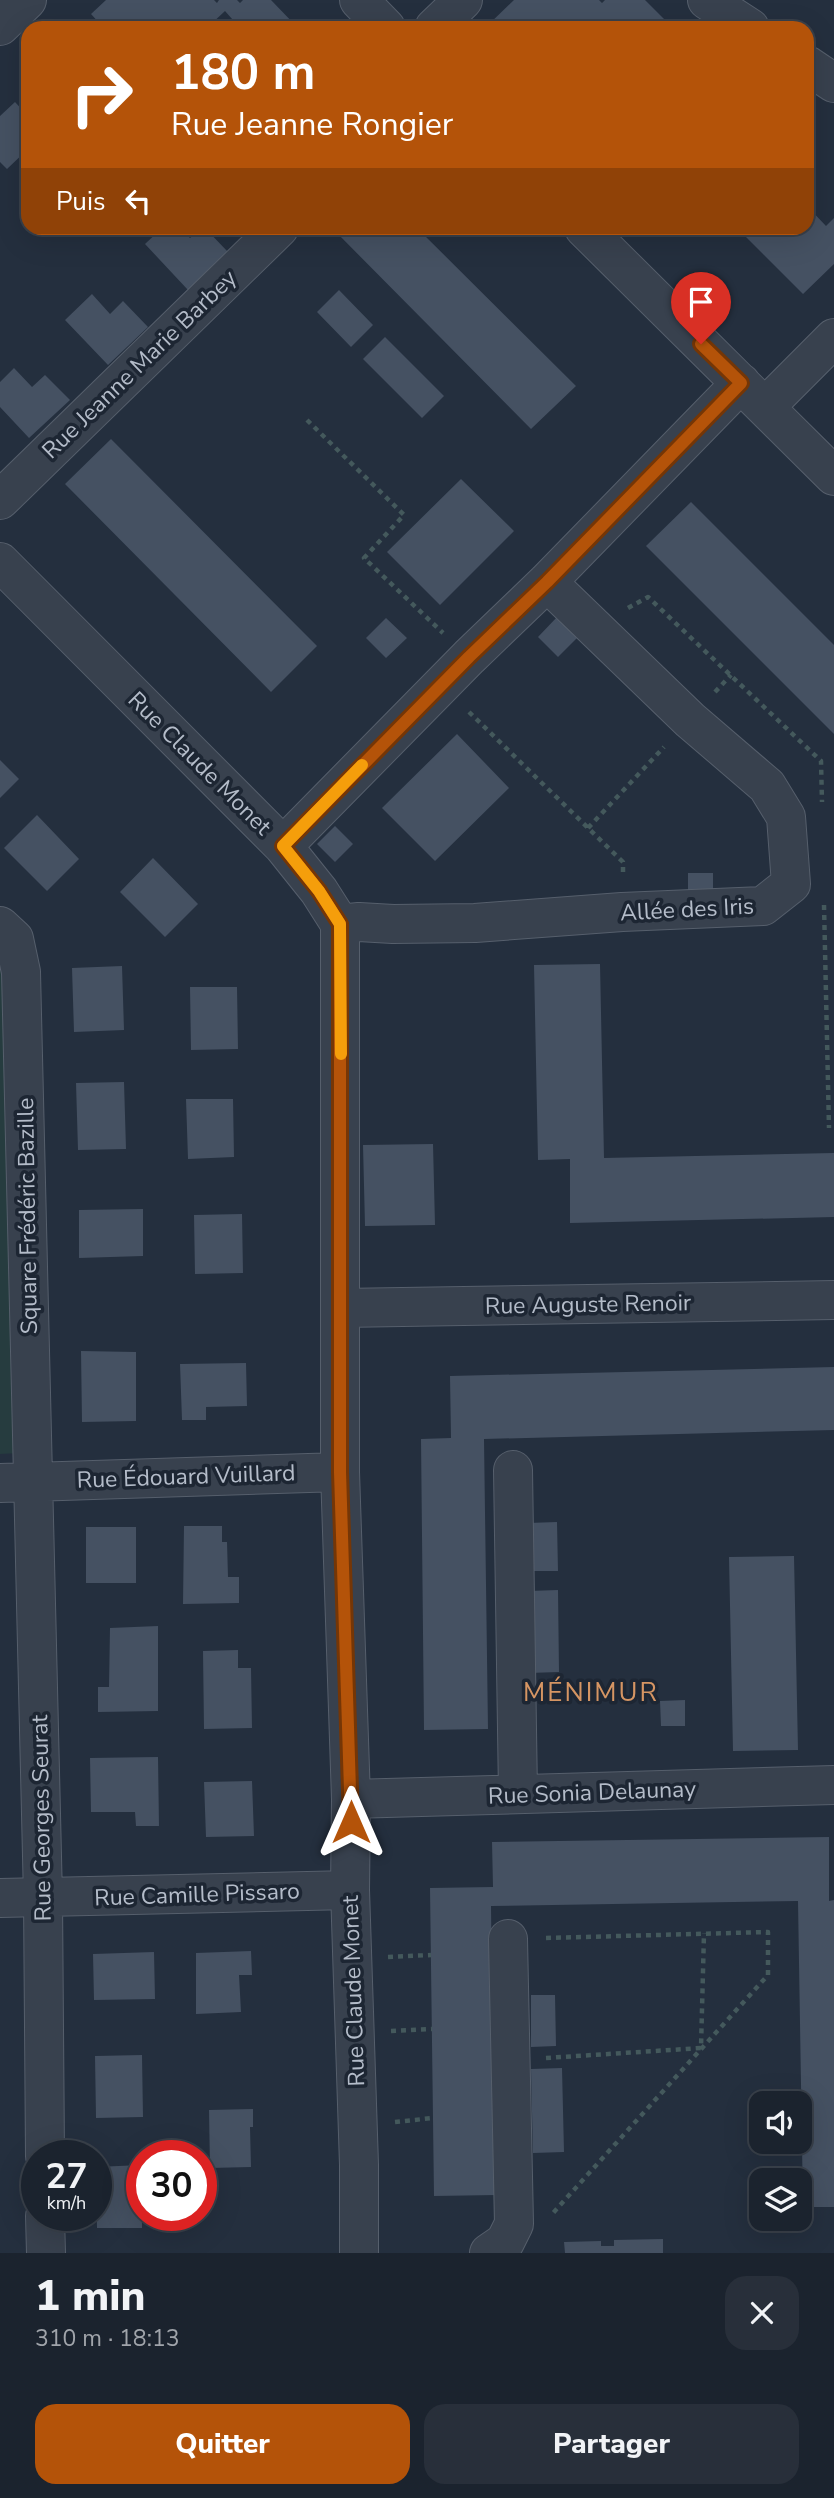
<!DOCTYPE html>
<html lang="fr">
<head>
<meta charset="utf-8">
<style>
  body { margin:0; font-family:"Nunito Sans",sans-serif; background:#282f3a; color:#f1f3f6; height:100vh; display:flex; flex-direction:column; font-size:26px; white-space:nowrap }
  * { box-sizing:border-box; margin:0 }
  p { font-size:23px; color:#a0a4aa }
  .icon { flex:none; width:38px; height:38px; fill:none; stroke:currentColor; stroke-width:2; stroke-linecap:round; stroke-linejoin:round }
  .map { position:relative; height:2253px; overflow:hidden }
  .panel { display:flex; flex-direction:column; background:#1b232e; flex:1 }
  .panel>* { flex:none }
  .hud { position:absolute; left:21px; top:21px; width:793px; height:214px; border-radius:21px; box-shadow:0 7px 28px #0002,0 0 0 2px #39404a; background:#b45309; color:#fff; overflow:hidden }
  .buttons { position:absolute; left:749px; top:2091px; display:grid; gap:14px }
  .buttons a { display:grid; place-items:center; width:63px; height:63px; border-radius:14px; background:#1b232e; box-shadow:0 7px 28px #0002,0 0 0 2px #39404a; font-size:35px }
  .speed { position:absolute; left:21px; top:2140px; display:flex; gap:14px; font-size:35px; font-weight:700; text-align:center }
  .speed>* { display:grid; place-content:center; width:91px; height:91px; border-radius:50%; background:#1b232e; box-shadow:0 7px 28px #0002,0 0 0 2px #39404a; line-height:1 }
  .speed small { font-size:18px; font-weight:400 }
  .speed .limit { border:10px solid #d22; background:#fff; color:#111 }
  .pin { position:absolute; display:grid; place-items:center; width:60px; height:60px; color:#fff; margin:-72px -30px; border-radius:50% 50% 50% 0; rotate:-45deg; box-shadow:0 0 7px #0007 }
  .pin .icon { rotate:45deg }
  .me { position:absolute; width:77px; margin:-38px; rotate:0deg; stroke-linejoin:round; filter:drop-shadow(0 0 5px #0008) }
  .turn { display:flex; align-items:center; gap:24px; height:147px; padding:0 35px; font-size:32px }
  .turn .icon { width:91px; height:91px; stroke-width:2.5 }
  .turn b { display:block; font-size:49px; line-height:60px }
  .then { display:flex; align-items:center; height:66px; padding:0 35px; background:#0003; gap:14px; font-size:26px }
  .round { display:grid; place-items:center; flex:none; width:74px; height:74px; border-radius:21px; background:#282f3a }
  .overview { display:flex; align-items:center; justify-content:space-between; height:119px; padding:0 35px }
  h1 { font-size:42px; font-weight:800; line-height:52px }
  .button { display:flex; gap:14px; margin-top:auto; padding:14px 35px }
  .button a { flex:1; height:80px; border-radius:21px; background:#b45309; color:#fff; font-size:28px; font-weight:800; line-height:80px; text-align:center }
  .button a+a { background:#282f3a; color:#f1f3f6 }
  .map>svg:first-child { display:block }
</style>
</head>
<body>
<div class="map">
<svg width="834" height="2253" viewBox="0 0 834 2253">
  <rect width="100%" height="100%" fill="#242f3e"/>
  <path fill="#263c3f" d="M0,939L20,1453L0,1454Z"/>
  <path fill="#455162" d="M106,0H214L217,3L219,0H237L240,3L243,0H271L298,28H240L225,11L207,28H186L181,22L174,28H98L101,25L91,14Z
    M514,0H599L602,3L605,0H645L673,28H582L578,24L574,28H485Z
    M15,102L28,116V149L7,169L0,162V116Z
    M807,206L826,226L834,218V264L803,294L737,228H807Z
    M162,228H180L190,238L202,228H205L228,252L188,290L145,244Z
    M332,228H417L576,386L531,429Z
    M339,290L373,325L351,347L317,312Z
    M92,294L110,314L123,301L148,327L108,365L65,320Z
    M385,337L444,396L422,418L363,359Z
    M14,368L32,387L45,375L70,400L29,438L0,407V382Z
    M111,439L317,646L271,692L65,484Z
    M461,479L514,531L440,605L387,552Z
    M691,502L834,645V734L646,546Z
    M558,616L578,637L558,657L538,637Z
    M386,618L407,638L386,658L366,638Z
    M457,734L509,788L435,861L382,808Z
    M0,760L19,779L0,798Z
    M37,815L79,859L47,891L4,848Z
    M335,826L353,844L335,862L317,844Z
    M153,858L198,904L165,937L120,892Z
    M688,873H713V898L688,899Z
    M600,964L604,1158L834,1153V1217L570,1223V1159L538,1160L534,965Z
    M122,966L124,1030L74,1032L72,968Z
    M190,987H237L238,1049L191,1050Z
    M124,1082L126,1149L78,1150L76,1083Z
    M186,1099H233L234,1157L188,1159Z
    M433,1144L435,1225L365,1226L363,1145Z
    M143,1209V1256L79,1258V1210Z
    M242,1214L243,1273L195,1274L194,1215Z
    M81,1351L136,1352V1421L82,1422Z
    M246,1363L247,1406L206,1407V1420H182L180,1364Z
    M834,1367V1430L484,1439L488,1729L424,1730L421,1439L451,1438L450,1376Z
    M557,1522L558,1571H529L528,1523Z
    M184,1526H222V1542H227L228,1577H239V1603L183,1604Z
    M86,1527H136V1583H86Z
    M794,1556L798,1750L733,1751L729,1557Z
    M558,1590L559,1672L529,1673V1591Z
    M158,1626V1711L98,1712V1687H109L110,1628Z
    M238,1650V1668H251L252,1728L204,1729L203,1651Z
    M685,1700V1726H661L660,1701Z
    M158,1757L159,1826H136L135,1812H91L90,1758Z
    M252,1781L254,1836L206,1837L204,1782Z
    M829,1837V1901L834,1900V2207H803L798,1901L491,1906L494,2162L497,2195L434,2196L430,1888L493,1887L492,1842Z
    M251,1951L252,1975H239L241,2012L196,2014V1953Z
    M154,1952L155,1999L94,2000L93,1954Z
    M531,1995H555L556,2046L531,2047Z
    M142,2055L143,2117L96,2118L95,2056Z
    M562,2068L564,2152L533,2153L531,2069Z
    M253,2109V2127H250L251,2167L210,2168L209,2110Z
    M141,2165L142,2228H97L96,2167Z
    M663,2239V2253H565L564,2242L601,2241V2246H614V2240Z"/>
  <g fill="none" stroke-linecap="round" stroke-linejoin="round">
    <g stroke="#565f6c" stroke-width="40">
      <path id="minor" d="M359,0L386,28
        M707,0L750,28
        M0,26L27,0
        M434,28L463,0
        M807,65L834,83
        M584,228L834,476
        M765,407L834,338
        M0,500L279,228
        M0,562L283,846L319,891L340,924V1472L351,1799L350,1890L359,2165V2253
        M283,846L469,657L547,582L741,383
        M340,924L359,922L393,924L475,923L622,912L763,906L791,884L786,817L767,786L690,720L547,582
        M0,926L14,939L21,972L43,1898L45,2156
        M341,1308L834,1300
        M513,1470L518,1794
        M0,1483L340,1472
        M351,1799L834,1785
        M0,1898L350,1890
        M45,2216L46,2253
        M489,2253L505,2242L514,2224L508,1939"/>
    </g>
    <path stroke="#44595c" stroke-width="4.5" stroke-dasharray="5 5" stroke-linecap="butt" d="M307,420L404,515L364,558L443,633
      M628,608L648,597L821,761L822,802
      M715,692L731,675
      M469,712L623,862V876
      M588,828L664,747
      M824,905L829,1128
      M546,1938L768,1932V1975L553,2213
      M388,1957L431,1955
      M391,2031L432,2029
      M546,2058L701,2048L704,1933
      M395,2122L433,2118"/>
    <use href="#minor" stroke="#38414e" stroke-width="38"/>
  </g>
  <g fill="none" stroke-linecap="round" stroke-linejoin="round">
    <g stroke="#753606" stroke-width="18">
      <path id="route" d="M351,1822L340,1472V924L319,891L283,846L469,657L547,582L741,383L701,344"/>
    </g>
    <use href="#route" stroke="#b45309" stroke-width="12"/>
    <path stroke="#f59e0b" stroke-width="12" d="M341,1054L340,924L319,891L283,846L362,765"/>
  </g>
  <g text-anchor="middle" stroke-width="7" stroke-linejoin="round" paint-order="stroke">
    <g font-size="23" fill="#b4bcc9" stroke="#1d2633">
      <text transform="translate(139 364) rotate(-44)" y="8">Rue Jeanne Marie Barbey</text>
      <text transform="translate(200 763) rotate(45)" y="8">Rue Claude Monet</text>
      <text transform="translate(687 909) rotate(-3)" y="8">Allée des Iris</text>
      <text transform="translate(27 1216) rotate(-91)" y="8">Square Frédéric Bazille</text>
      <text transform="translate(588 1304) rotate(-1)" y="8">Rue Auguste Renoir</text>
      <text transform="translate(186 1476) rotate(-2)" y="8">Rue Édouard Vuillard</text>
      <text transform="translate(592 1792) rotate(-2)" y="8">Rue Sonia Delaunay</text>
      <text transform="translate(41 1818) rotate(-91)" y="8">Rue Georges Seurat</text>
      <text transform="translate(197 1894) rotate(-2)" y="8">Rue Camille Pissaro</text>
      <text transform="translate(353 1991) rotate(-92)" y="8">Rue Claude Monet</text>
    </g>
    <g font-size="26" letter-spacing="2" fill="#d59563" stroke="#1d2633">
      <text x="591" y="1701">MÉNIMUR</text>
    </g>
  </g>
</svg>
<div class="buttons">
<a><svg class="icon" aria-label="sound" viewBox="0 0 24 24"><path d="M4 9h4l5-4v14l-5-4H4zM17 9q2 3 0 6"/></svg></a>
<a><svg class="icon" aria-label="layers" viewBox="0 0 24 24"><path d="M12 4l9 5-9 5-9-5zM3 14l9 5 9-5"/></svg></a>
</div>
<div class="speed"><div>27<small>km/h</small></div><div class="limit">30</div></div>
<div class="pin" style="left:701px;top:344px;background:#d93025"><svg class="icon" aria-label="arrive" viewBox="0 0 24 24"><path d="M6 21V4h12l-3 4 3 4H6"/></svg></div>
<svg class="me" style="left:351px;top:1822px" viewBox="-20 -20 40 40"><path d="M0-17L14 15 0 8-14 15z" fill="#b45309" stroke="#fff" stroke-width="4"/></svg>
<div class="hud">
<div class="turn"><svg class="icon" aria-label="right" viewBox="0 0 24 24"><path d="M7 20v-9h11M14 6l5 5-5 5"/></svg><div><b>180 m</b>Rue Jeanne Rongier</div></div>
<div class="then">Puis<svg class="icon" aria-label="left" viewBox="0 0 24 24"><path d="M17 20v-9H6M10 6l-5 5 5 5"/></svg></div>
</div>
</div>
<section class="panel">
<div class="overview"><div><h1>1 min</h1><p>310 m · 18:13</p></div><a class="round"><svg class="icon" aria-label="close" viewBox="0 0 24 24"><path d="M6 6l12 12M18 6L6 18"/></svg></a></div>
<div class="button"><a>Quitter</a><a>Partager</a></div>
</section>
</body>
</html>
